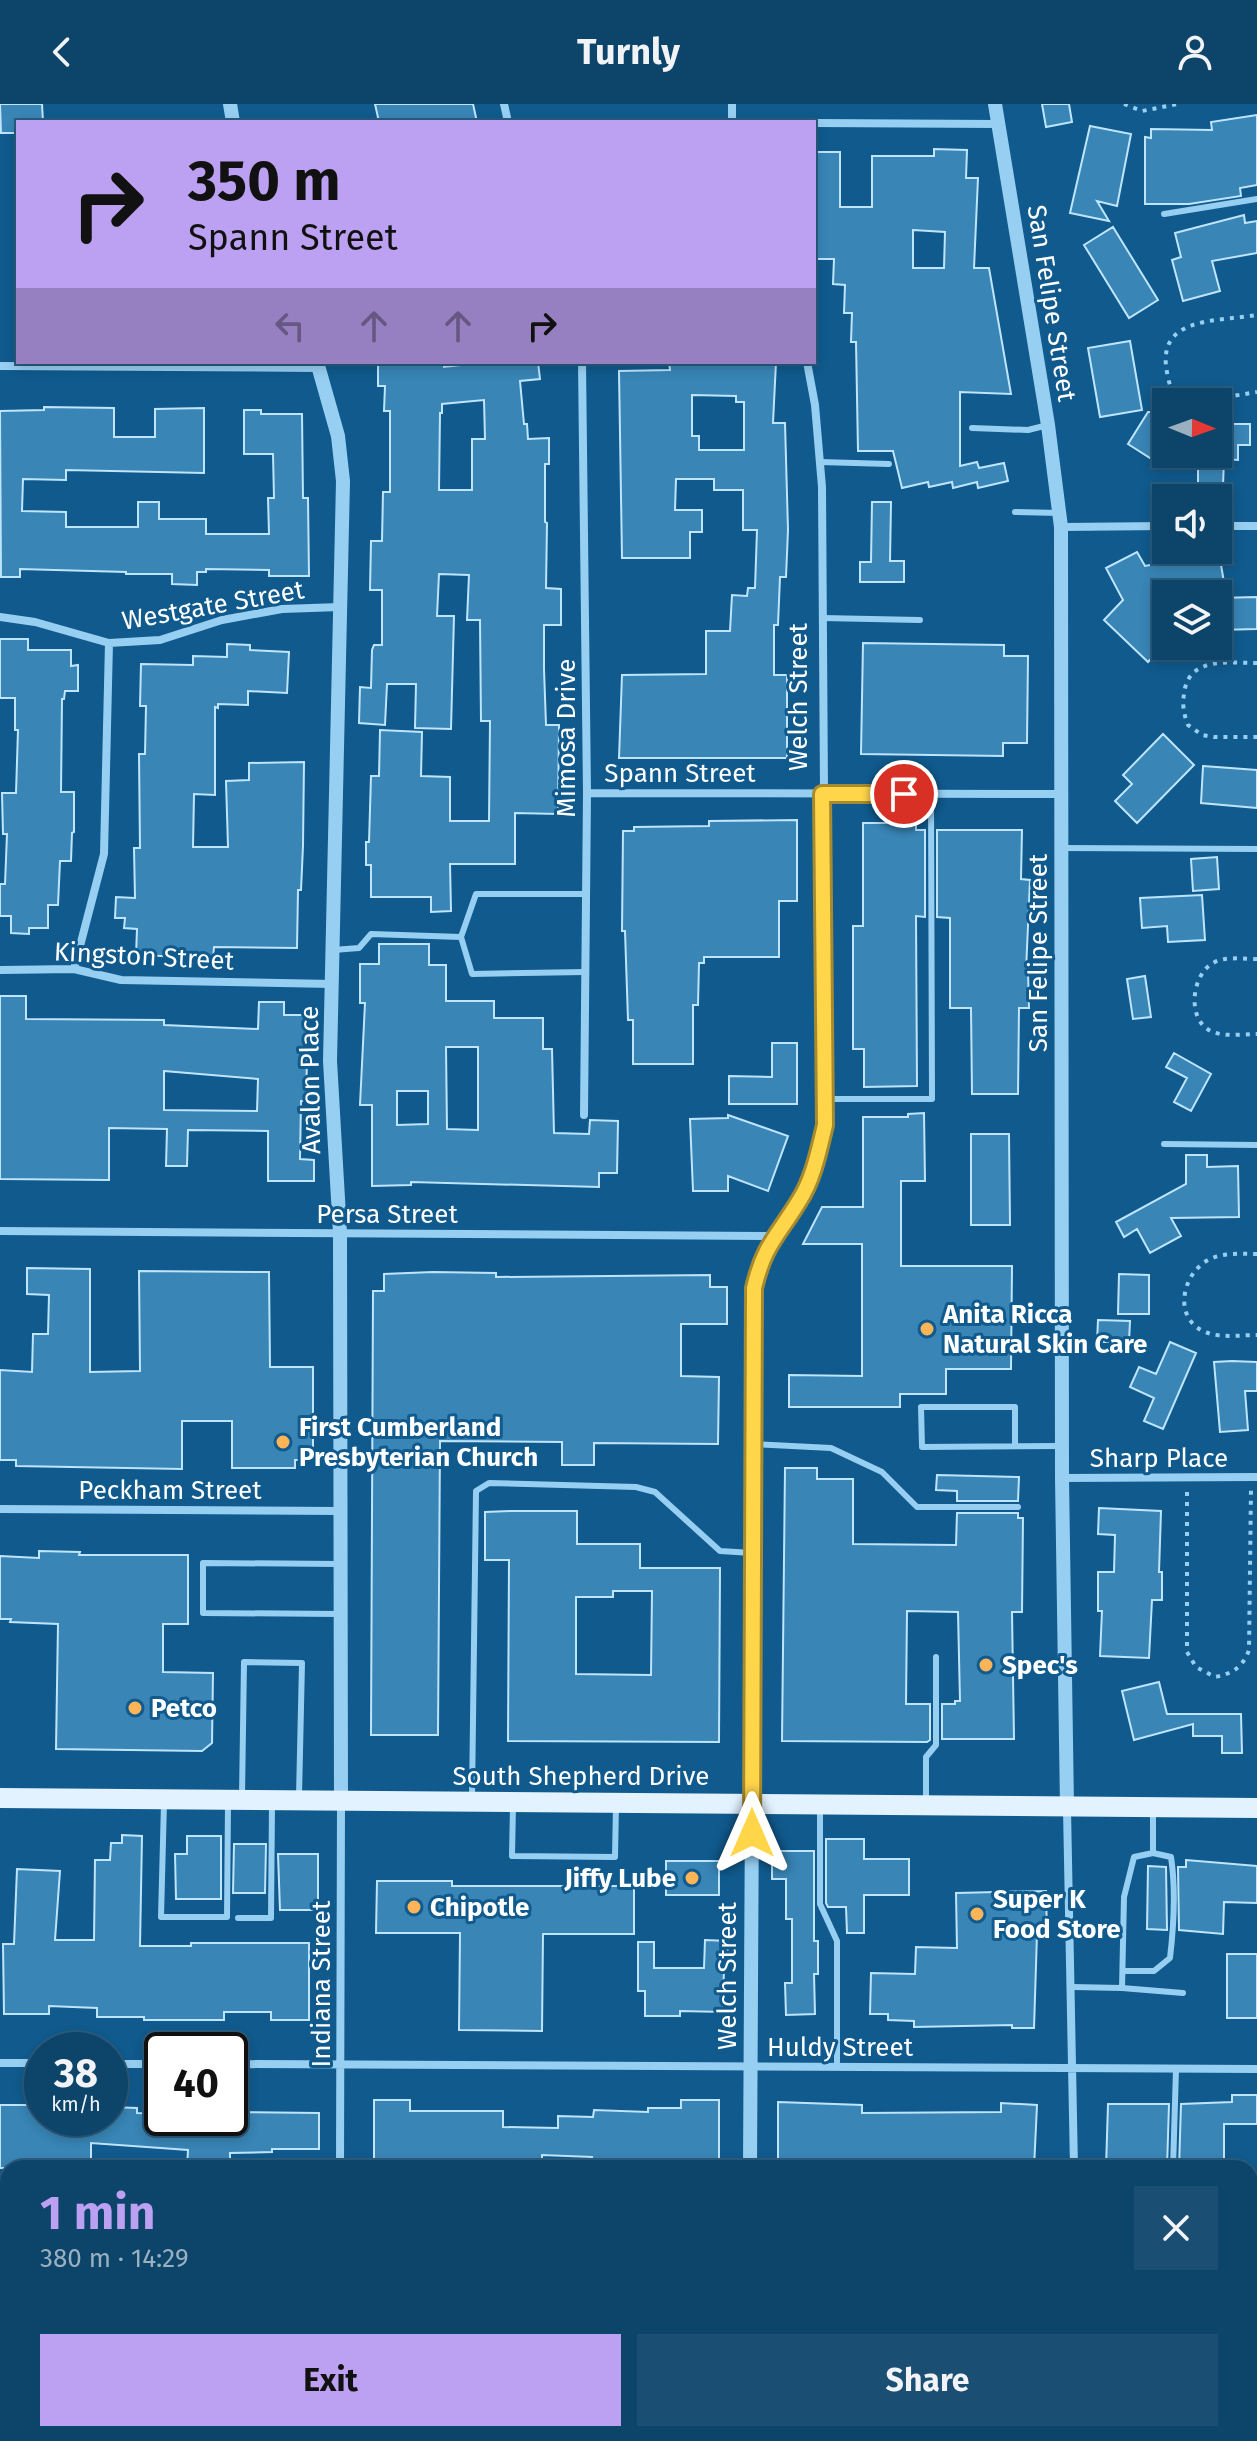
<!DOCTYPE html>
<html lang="en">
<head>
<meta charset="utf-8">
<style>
  body { margin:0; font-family:"Fira Sans",sans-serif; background:#1a4e72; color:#f1f3f6; height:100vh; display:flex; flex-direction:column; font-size:30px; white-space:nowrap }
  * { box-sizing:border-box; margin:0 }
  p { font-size:26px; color:#9ab0c1 }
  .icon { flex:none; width:44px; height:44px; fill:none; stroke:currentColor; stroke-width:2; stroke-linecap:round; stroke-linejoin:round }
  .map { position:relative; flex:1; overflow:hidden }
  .drawer { position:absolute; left:0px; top:2056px; width:1258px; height:282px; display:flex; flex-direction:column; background:#0c446a; border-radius:24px 24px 0 0; box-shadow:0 4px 12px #0003,0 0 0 2px #2c5c7e }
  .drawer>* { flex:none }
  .banner { position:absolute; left:16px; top:16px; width:800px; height:244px; border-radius:0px; box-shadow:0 4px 12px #0003,0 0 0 2px #2c5c7e; background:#bca0f2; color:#111; overflow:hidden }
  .needle { width:52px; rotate:91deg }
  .tools { position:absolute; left:1152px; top:284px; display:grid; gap:16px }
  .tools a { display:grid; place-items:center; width:80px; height:80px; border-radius:0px; background:#0c446a; box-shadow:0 4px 12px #0003,0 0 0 2px #2c5c7e; font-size:40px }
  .speed { position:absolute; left:24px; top:1928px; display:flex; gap:16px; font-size:40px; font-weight:700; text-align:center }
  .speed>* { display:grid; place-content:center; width:104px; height:104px; border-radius:50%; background:#0c446a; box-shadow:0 4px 12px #0003,0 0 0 2px #2c5c7e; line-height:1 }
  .speed small { font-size:20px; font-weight:400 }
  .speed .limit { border:4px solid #111; border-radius:12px; background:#fff; color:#111 }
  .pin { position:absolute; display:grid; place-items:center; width:68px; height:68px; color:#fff; margin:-34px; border:4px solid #fff; border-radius:50%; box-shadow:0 2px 8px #0007 }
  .me { position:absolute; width:88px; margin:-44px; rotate:0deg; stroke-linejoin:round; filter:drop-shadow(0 0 6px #0008) }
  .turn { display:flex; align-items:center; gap:28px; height:168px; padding:0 40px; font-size:36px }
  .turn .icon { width:104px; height:104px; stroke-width:2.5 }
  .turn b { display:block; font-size:56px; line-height:68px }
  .lanes { display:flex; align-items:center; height:76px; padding:0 40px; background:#0003; justify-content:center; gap:40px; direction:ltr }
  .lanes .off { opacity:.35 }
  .round { display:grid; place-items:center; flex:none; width:84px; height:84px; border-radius:0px; background:#1a4e72 }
  .overview { display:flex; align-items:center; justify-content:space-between; height:136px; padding:0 40px }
  h1 { font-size:48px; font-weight:700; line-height:60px; color:#bca0f2 }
  .button { display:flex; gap:16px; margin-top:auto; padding:16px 40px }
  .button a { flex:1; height:92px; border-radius:0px; background:#bca0f2; color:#111; font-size:32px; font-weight:700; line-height:92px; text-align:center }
  .button a+a { background:#1a4e72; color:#f1f3f6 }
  header { display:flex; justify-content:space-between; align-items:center; height:104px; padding:0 40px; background:#0c446a; font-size:36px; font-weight:700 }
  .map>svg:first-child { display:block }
</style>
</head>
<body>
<header><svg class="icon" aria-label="back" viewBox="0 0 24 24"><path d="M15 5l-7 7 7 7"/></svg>Turnly<svg class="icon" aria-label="person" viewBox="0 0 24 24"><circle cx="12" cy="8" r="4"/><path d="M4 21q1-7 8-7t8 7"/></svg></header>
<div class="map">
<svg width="1257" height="2337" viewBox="0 0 1257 2337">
  <rect width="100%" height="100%" fill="#105a8d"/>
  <path fill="#3885b6" stroke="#bee5fd" stroke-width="2" fill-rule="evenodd" d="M0,0H42L43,18H18V29H1Z
    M375,0H473L477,18H379Z
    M1042,0H1069L1072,18L1046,23Z
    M1257,11V81L1240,84L1241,92L1189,100H1145V33L1151,34V25L1212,26L1211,18Z
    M1090,22L1131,30L1117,102L1097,97L1109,117L1070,109Z
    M934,45L967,46L966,74H978L974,164H989L1011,290L960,288V362L977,358L979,364L1004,359L1008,377L978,384L977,378L953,384L952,378L929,383L928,378L902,384L893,347H858L856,238H851L852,209H844L845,181L833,180L834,155H815L814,48H840V103H872V52H934ZM913,126L945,128L944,164H913Z
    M1244,111L1245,119L1257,117V149L1212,157L1220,187L1183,197L1172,156L1181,153L1175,129Z
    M1113,123L1158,196L1129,214L1084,141Z
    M1130,237L1142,306L1100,313L1088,244Z
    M378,258L444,259V263L488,258H538L540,275L520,277L524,320H527L528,335L549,334V360H545V418L547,419L546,484L561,485V521H544V565L546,621H559L558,710L515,709V760H450L451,807L431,808V793H371V761H366V738H369L371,672H379L380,626L422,628L421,672L450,673V717H489L490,617H481L480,516H467L469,471L439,470L437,512H454L451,625L415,624L416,580H387L385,621L359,619L360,583L371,584L372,546L374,541H382V486H370L371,437H382L383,388H390V307H384L385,282H378ZM484,296L485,335H472V386H439L440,309H442V300Z
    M669,258H776L773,319H785L788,426L786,473H780L778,521H774V571H787V654H619L622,571L706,570V527H730L732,491L747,492L748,484H755L757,426H743V386H714V375H676L675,406H702V428H690V454H622L619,267L670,266ZM692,291L736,292V298H744V346H699V332H692Z
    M44,303L114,304V333H155V305L204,304V369L66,366V376L23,375L22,407L66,408V423H138V398H159V415H206V430H269L268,394H274L273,350H244V306H261V310H302L303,394H308L309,472H269V466L206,465V468H197V481L172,480V470H126V468L20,465V473H1L0,307L44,306Z
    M1148,308H1154L1166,316V352L1161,361L1128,340Z
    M1218,320H1250V341H1238V356L1224,355L1223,382L1198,381V350H1218Z
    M872,398H891L890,457H904V478H860V458H871Z
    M1137,448L1145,462L1219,449L1226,490H1195V486L1166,490V539L1148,558L1104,516L1123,496L1106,464Z
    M1257,493V525L1218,526V494Z
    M0,535H28V546H71V562L78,561V587H65L64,595H62L61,688H74V728L72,729L71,757H60L58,801H48V824H29V830L11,829V812H0V780H5L7,730H3L2,689H16L18,626H15V594H0Z
    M863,539L1004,541V552H1028L1027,639H1003V652L861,650Z
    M227,540L250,541V546L289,548L287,589L248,587V601L218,600V604L215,603V691L194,690L193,743H228L226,677L249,676V659L304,658L303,742L301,786H298L297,844L214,843L213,854L136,851L137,825L124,824L125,814H115L116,793L135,794L134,744H140L139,650H145L146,602H140L141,560L193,561V552L227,553Z
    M1163,630L1194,661L1137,719L1115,697L1132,680L1123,671Z
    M1203,662L1257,666V704L1201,699Z
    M797,716V797H779V853H704V859H699L698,901H693V960H633V916H628L625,827H622L623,727H634V723L709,722V717Z
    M863,719H916V726H925V813L916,812L917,982L864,983V945H853V822H863Z
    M937,726H1022L1021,775L1030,776L1026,867H1028L1029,904H1019L1018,990H972L971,904H950V814L937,813Z
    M1217,753L1219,785L1193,787L1191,755Z
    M1202,791L1205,836L1168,838L1167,822L1142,824L1140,794Z
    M379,840H429V861H446V897H494V914H543V945H552L554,1029L589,1030L590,1016L618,1017L617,1069H599V1083L411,1078V1081L372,1082V1001H360L365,899H360V860H379ZM446,943H478V1026L447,1025ZM397,987H428V1020L397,1021Z
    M1145,872L1151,913L1133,915L1127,875Z
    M0,892H26V915L164,916V921L258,925L259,898H284V911H308L306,997H301L300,1055L314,1056V1077H268V1027L188,1026L187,1062H166L167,1025L109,1024V1076L0,1075ZM164,967L258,975L257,1007L164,1006Z
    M772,939H797V1000H729V972L772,973Z
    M1174,949L1211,970L1191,1007L1174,998L1187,974L1166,963Z
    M924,1009L925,1077H901V1162H1012L1011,1265H946V1290H900V1303H789V1271L862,1272V1140H803L822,1103H863V1013H908V1010Z
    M728,1011L788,1032L768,1087L728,1072V1087H693L690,1015L728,1014Z
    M971,1030H1009L1010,1121H971Z
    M1186,1051H1207V1063L1238,1062L1239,1113L1171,1114L1181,1132L1150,1149L1137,1125L1124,1133L1116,1118L1186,1080Z
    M27,1164L90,1165V1268L140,1267L139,1167L269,1168L270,1263H313V1356H295V1364H232V1317H182V1365L16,1362V1356H0V1266L32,1268L33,1230H48L49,1191L27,1190Z
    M433,1168L496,1169V1173L710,1171V1183H727V1220H681V1272L719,1273L718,1340L594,1339V1361H562V1338L440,1337L438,1631H371L373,1187H384V1170Z
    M1119,1170L1149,1171V1210H1118Z
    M1098,1216L1130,1217L1129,1238H1097Z
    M1170,1238L1196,1249L1163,1325L1144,1317L1154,1294L1130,1283L1139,1263L1156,1270Z
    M1232,1257L1257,1258V1287H1245L1248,1326L1220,1328L1214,1258Z
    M785,1364H817V1375H853V1440L956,1441L957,1409H1018V1414H1023L1022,1508H1012L1014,1635H942V1600H955V1597H960L958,1508L907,1507L906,1600H930V1636L927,1638L782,1637Z
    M937,1371L1019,1373L1018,1397H957V1387L936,1386Z
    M1099,1404L1161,1407L1159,1468H1162V1496H1152L1149,1554L1100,1552L1102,1507H1098V1468H1114L1115,1431L1098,1430Z
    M510,1407H577V1440H640V1464H720L719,1638L508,1637L509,1456H485V1408ZM613,1487H652L651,1571L576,1570V1493H613Z
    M39,1447L80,1448L79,1451H188V1520H163V1568L213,1569L212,1639L202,1647L56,1645L58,1520L10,1518L11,1515H0V1452L39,1454Z
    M1159,1578L1167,1610H1241L1242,1649H1222V1632H1193V1620L1134,1636L1122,1587Z
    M122,1731L142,1732L140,1842H191V1839H309V1916H271V1908H224V1916H144V1913H97V1904L49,1902V1910H4L3,1840H14L17,1765L60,1767L55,1836H94L95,1756H110L111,1739H122Z
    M187,1732H221V1795H176L175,1750H187Z
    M826,1735H864V1755H909V1791H864V1829H847L846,1803H828L826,1799Z
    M234,1740H266L265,1789H233Z
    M772,1747H814V1837H818V1870H814L815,1910L786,1911L785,1879H792V1815H786V1775H772Z
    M278,1750H318V1806H280Z
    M1186,1756L1257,1762V1799L1224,1798L1223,1830L1179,1826L1178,1763H1186Z
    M666,1757H719V1791H666Z
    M1148,1762L1166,1763L1167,1826L1147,1825Z
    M377,1777H452V1782H634V1830H543L542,1927L459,1926L460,1829H376Z
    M1046,1787L1047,1830H1037L1034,1924H1012V1921L914,1923V1917L888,1916V1910H870L871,1869L915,1870L916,1843L957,1844L956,1789Z
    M705,1836L728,1837L727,1861H724L723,1908L680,1907V1912H645V1887H638V1838H654V1864H704Z
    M1227,1850H1257V1914H1227Z
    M1232,1991H1257V2020H1224V2064H1179L1181,2000L1232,1998Z
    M374,1996H410V2007H503V2023L558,2024V2012L593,2013L594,2006L648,2008V2004H681V1996H719V2064H591L592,2053L542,2051V2064H470V2060H411V2064H374Z
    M778,1998L862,2001V2009L1001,2008V1999L1037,2001L1034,2064H778Z
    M1108,2000H1169L1167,2064H1106Z
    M0,2001H42V2014H110V2003L137,2004V2009L162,2010V2014H230V2008L319,2009V2045H272V2048L230,2049V2064H187L188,2046L91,2039V2064H0Z"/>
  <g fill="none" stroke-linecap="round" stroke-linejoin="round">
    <path stroke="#97cff2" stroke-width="4" stroke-dasharray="4 6" stroke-linecap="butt" d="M1124,0L1142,7L1178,0
      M1191,298C1175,296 1171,288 1168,273C1153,212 1214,218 1257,211
      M1196,298L1257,288
      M1257,559C1228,559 1188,552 1184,590C1182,601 1184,611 1188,621L1202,631L1214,633H1257
      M1257,855C1243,855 1225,852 1213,859C1191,871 1186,918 1213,928C1226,933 1243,930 1257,930
      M1257,1150C1241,1150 1223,1148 1208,1156C1181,1171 1172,1217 1208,1229C1222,1234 1242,1231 1257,1231
      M1187,1388V1548L1196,1563L1215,1573C1232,1570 1243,1563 1249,1546L1251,1385"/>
    <path stroke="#97cff2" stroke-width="6" d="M1164,110L1257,95
      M972,324L1028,326L1048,321
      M820,358L889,360
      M1015,408L1060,409
      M822,514L920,516
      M1061,744L1257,745
      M461,833L472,870L585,868
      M333,846L359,844L371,830L461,833L476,790H586
      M826,995H932L931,690
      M1164,1040L1257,1041
      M753,1340L831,1344L882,1368L917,1403H1018
      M1015,1342V1303H921L922,1343L1061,1342
      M340,1510L203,1509V1459L340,1460
      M242,1692L244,1558L302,1559L299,1692
      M472,1693L476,1387L489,1379L636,1383L655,1388L720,1447L752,1449
      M926,1697V1653L936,1641V1553
      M164,1699L161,1813H227L228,1700
      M513,1701L512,1752L615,1753L616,1701
      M820,1704V1800L837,1837V1963
      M1153,1707V1749L1134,1753L1124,1793L1122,1884L1183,1889
      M238,1814H271L272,1700
      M1123,1867H1154L1170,1854C1174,1820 1176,1786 1171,1753L1153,1749
      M1072,1883L1122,1884
      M1173,2064L1176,1965"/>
    <path stroke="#97cff2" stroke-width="8" d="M504,0L508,18
      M732,18V0
      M814,19L998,20
      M582,258L587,689L584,1011
      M0,262L319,264
      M1218,422H1257
      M1061,423L1166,422
      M0,513L35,518L109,539L160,536L222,516L282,505L340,503
      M587,689L1061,690
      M74,865L104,750L109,539
      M0,866L74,865L121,876L333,880
      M0,1127L774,1132
      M1062,1374L1257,1373
      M0,1405L340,1407
      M752,1699L754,1184C758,1165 763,1148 773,1132C781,1119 792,1109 800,1097C818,1067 824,1029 826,995L822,383L815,301L807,258
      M1067,1705L1074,2064
      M0,1959H42
      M110,1960H162
      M230,1960L1257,1965
      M340,2064L341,1697
      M0,2226H8
      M1250,2235H1257
      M339,2337V2330
      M1074,2337V2330"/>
    <path stroke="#97cff2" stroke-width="14" d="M230,0L233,18
      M995,0L1048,321L1061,423L1062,1374L1067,1702
      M317,258L338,332L343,377L330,957L340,1129L341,1697
      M750,2064L752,1700
      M749,2337V2330"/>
    <path stroke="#e2f2ff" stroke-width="20" d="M0,1694L1257,1704"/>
  </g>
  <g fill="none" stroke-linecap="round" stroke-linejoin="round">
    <g stroke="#a68a30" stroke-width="20">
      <path id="route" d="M752,1729L754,1184C764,1141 777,1133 799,1097C813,1076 819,1046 825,1021L822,690H904"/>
    </g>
    <use href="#route" stroke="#ffd54a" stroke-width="14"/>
  </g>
  <g fill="#ffb458" stroke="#105a8d" stroke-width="3">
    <circle cx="927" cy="1225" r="8"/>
    <circle cx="283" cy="1338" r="8"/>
    <circle cx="986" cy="1561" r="8"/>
    <circle cx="135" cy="1604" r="8"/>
    <circle cx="692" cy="1774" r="8"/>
    <circle cx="414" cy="1803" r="8"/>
    <circle cx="977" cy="1810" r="8"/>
  </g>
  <g text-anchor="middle" stroke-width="6" stroke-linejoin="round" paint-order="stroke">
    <g font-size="26" fill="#fff" stroke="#105a8d">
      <text transform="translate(1052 199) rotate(81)" y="9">San Felipe Street</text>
      <text transform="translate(213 501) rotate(-10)" y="9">Westgate Street</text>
      <text transform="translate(798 593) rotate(-90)" y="9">Welch Street</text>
      <text transform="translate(566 634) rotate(-90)" y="9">Mimosa Drive</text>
      <text x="680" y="678">Spann Street</text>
      <text transform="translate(1038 849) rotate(-90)" y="9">San Felipe Street</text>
      <text transform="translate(144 852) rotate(3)" y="9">Kingston Street</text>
      <text transform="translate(310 976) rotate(-91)" y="9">Avalon Place</text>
      <text x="387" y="1119">Persa Street</text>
      <text x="1159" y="1363">Sharp Place</text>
      <text x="170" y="1395">Peckham Street</text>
      <text x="581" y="1681">South Shepherd Drive</text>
      <text transform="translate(727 1872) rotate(-90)" y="9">Welch Street</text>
      <text transform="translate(321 1880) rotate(-90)" y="9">Indiana Street</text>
      <text x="840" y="1952">Huldy Street</text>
    </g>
    <g font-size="26" font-weight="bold" fill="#fff" stroke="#105a8d" text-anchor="start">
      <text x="943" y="1219">Anita Ricca<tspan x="943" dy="30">Natural Skin Care</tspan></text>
      <text x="299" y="1332">First Cumberland<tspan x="299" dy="30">Presbyterian Church</tspan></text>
      <text x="1002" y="1570">Spec's</text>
      <text x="151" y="1613">Petco</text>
      <text x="676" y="1783" text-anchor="end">Jiffy Lube</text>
      <text x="993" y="1804">Super K<tspan x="993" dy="30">Food Store</tspan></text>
      <text x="430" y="1812">Chipotle</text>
    </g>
  </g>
</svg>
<div class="tools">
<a><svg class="needle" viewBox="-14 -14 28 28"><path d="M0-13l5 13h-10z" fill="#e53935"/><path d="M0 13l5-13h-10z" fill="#9ab0c1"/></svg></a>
<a><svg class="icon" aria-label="sound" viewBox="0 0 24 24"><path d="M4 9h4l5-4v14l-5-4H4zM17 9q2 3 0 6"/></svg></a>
<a><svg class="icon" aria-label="layers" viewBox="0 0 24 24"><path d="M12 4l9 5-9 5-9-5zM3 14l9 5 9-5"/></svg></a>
</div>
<div class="speed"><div>38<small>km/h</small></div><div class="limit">40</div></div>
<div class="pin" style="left:904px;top:690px;background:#d93025"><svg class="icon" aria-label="arrive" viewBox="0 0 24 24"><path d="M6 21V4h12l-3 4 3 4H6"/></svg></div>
<svg class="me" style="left:752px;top:1729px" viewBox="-20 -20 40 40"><path d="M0-17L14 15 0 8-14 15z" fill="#ffd54a" stroke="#fff" stroke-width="4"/></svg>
<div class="banner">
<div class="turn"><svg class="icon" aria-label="right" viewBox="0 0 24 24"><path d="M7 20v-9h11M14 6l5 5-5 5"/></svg><div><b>350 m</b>Spann Street</div></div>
<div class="lanes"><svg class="icon off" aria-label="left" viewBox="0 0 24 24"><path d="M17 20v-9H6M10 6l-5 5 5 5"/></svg><svg class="icon off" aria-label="ahead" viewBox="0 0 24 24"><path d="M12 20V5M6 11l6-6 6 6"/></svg><svg class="icon off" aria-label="ahead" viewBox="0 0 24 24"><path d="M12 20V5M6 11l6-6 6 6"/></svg><svg class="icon" aria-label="right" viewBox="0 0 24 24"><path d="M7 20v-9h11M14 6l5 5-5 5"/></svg></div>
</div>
<section class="drawer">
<div class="overview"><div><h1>1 min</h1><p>380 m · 14:29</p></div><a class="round"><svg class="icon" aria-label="close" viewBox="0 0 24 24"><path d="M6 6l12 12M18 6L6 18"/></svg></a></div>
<div class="button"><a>Exit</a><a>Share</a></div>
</section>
</div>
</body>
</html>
